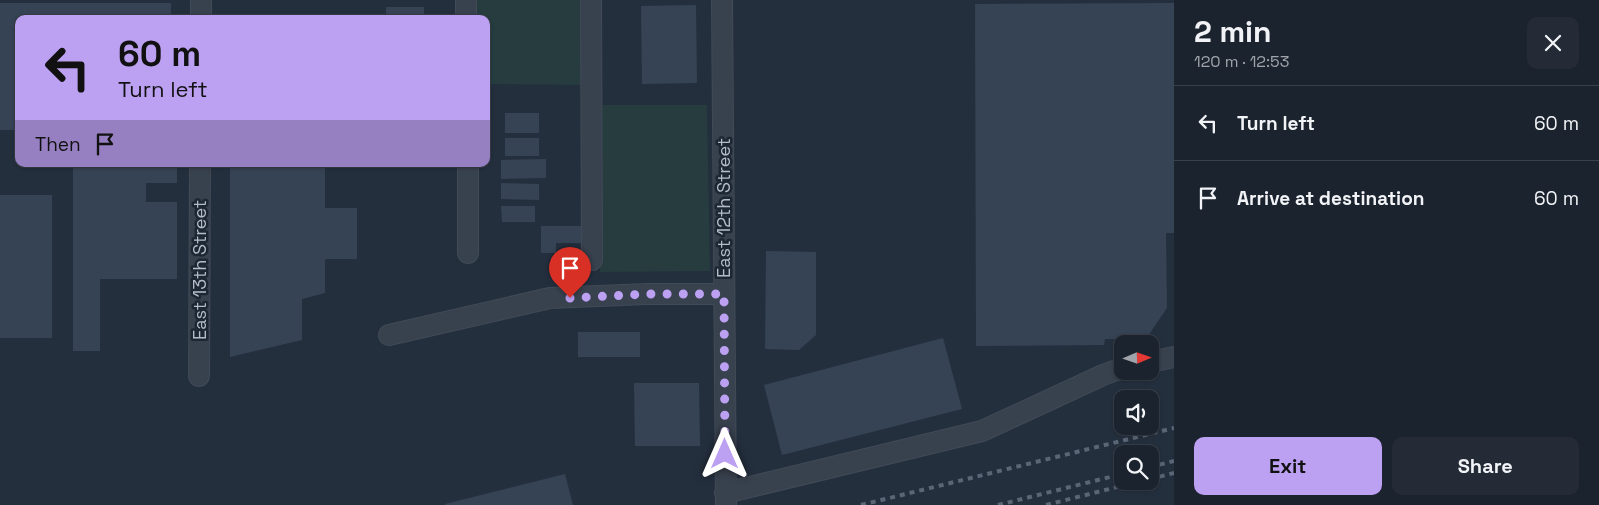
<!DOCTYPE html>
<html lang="en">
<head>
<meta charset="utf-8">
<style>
  body { margin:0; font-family:"Space Grotesk",sans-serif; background:#242b36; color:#f1f3f6; height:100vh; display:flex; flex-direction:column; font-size:19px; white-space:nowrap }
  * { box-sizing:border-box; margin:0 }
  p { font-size:16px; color:#a0a4aa }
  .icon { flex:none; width:28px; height:28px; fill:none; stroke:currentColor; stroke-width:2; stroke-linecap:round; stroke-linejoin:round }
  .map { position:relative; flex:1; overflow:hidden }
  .sheet { display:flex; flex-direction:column; background:#1b232e; width:425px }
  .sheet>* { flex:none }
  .guide { position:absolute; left:15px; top:15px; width:475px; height:152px; border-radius:10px; box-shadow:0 1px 4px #0004,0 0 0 1px #39404a; background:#bca0f2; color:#111; overflow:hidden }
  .needle { width:32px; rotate:88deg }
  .buttons { position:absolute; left:1114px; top:335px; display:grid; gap:10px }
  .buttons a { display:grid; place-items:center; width:45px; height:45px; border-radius:10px; background:#1b232e; box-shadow:0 1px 4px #0004,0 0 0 1px #39404a; font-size:25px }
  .pin { position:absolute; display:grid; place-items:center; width:42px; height:42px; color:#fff; margin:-51px -21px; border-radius:50% 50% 50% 0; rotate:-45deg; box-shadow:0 0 5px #0007 }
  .pin .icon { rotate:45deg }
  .me { position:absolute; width:55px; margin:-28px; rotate:0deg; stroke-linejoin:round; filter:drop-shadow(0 0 4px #0008) }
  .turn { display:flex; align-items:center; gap:18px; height:105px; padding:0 20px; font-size:22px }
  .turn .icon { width:65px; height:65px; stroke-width:2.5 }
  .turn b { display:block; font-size:35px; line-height:42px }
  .then { display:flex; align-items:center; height:48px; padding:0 20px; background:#0003; gap:10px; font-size:19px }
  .round { display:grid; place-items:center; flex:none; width:52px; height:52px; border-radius:10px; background:#242b36 }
  .overview { display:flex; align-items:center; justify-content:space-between; height:85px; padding:0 20px }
  h1 { font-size:30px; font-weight:800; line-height:38px }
  .primary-button { display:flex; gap:10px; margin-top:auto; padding:10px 20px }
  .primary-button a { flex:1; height:58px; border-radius:10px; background:#bca0f2; color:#111; font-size:20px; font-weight:800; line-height:58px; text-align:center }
  .primary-button a+a { background:#242b36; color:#f1f3f6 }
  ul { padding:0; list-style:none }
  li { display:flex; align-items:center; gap:15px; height:75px; padding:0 20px; border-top:1px solid #39404a }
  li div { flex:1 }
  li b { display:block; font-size:19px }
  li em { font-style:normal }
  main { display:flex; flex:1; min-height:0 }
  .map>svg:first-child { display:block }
</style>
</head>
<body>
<main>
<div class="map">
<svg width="1174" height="505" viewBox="0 0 1174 505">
  <rect width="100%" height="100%" fill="#242f3e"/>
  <path fill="#263c3f" d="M478,0H586L585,85L486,84V19H476V4Z
    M599,105H707L710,271L600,272Z"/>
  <path fill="#364354" d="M0,3H171V19H19V130H0Z
    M1174,3V233H1166L1167,308L1146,339H1105L1104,345L976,346L975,4Z
    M696,5L697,83L642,84L641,6Z
    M386,7H424V19H386Z
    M505,113H539V133H505Z
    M505,138H539V156H505Z
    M546,159V178L501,179V160Z
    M73,164H177V183H146V202H177V279H100V351H73Z
    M230,164H325V208H357V259H325V293L302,299V340L230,357Z
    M501,183L539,184V200L501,199Z
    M0,195H52V338H0Z
    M501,206H535V222H502Z
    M541,226H581V243H556V253H541Z
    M766,251L816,252V335L799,350L765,349Z
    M578,332H640V357H578Z
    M943,338L962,409L782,455L764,385Z
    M634,383H699L700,446H635Z
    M565,474L573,505H445V504Z"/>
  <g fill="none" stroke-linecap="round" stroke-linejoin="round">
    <g stroke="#414a57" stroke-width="22">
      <path id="minor" d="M466,0V19
        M591,0L592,260
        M722,0L726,505
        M201,19V0
        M468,164V253
        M389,335L550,298L647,294H724
        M1150,362L1174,357
        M199,376L200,164
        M725,493L982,431L1103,375L1122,368"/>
    </g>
    <use href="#minor" stroke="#38414e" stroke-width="20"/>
    <path stroke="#5a6575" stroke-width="4" stroke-dasharray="5 5" stroke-linecap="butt" d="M1150,467L1174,461
      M1150,479L1174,473
      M861,505L1174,428
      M998,505L1122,474
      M1046,505L1141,481"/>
  </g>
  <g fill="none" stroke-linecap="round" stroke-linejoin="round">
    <path stroke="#bca0f2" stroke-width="9" stroke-dasharray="0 16.2" d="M570,298L647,294H724L725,454"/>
  </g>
  <g text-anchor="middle" stroke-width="5" stroke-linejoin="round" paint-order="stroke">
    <g font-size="18" fill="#b4bcc9" stroke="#1d2633">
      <text transform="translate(724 208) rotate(-90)" y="6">East 12th Street</text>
      <text transform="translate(200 270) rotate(-90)" y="6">East 13th Street</text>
    </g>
  </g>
</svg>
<div class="buttons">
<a><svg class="needle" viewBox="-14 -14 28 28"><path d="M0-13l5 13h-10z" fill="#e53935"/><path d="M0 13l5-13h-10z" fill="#a0a4aa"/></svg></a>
<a><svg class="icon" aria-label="sound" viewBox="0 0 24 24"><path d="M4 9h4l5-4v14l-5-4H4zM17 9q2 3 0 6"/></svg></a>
<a><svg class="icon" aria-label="search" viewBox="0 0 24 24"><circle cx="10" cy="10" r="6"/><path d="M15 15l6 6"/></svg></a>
</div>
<div class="pin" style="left:570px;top:298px;background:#d93025"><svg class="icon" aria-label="arrive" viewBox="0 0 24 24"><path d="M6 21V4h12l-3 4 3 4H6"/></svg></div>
<svg class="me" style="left:725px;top:454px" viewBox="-20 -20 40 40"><path d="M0-17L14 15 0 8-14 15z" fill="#bca0f2" stroke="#fff" stroke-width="4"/></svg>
<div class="guide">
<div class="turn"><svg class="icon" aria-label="left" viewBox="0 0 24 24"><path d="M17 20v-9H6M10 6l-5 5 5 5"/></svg><div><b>60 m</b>Turn left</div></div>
<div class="then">Then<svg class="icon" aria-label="arrive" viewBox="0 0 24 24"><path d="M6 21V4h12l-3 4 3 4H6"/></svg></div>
</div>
</div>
<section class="sheet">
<div class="overview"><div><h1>2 min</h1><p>120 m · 12:53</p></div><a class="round"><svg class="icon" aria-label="close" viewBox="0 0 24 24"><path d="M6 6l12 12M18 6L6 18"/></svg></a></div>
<ul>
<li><svg class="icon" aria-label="left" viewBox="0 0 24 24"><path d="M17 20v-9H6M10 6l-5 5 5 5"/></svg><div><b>Turn left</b></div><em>60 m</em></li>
<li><svg class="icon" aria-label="arrive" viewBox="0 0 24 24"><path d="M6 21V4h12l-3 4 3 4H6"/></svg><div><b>Arrive at destination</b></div><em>60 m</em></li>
</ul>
<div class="primary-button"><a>Exit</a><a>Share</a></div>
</section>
</main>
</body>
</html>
